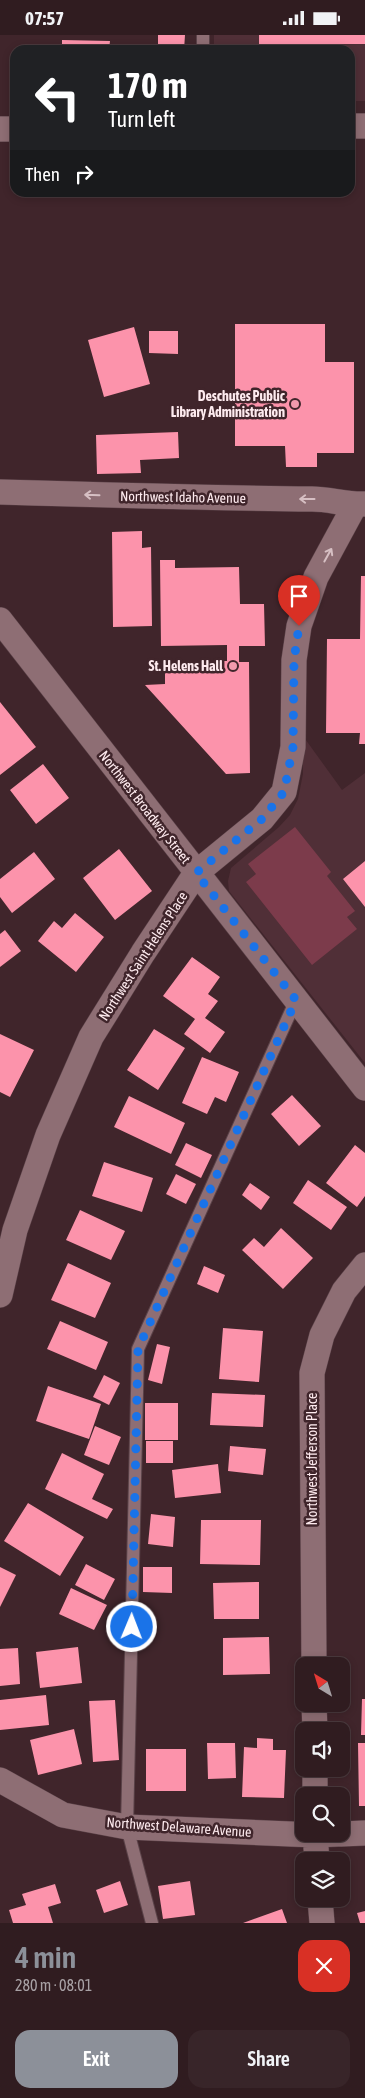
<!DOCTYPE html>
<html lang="en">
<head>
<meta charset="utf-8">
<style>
  body { margin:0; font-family:"Asap Condensed",sans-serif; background:#382529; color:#f1f3f6; height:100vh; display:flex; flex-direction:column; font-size:19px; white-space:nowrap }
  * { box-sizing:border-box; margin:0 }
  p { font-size:16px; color:#a8a1a5 }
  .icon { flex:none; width:28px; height:28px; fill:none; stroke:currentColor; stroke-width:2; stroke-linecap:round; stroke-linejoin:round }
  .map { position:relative; height:1888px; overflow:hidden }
  .sheet { display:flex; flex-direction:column; background:#301c20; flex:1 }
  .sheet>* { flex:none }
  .guide { position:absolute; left:10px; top:10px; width:345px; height:152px; border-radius:15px; box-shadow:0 2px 8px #0003,0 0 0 1px #4b3a3e; background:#202124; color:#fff; overflow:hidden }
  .needle { width:32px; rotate:322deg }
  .controls { position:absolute; left:295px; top:1622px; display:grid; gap:10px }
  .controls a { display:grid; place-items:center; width:55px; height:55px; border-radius:10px; background:#301c20; box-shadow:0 2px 8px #0003,0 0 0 1px #4b3a3e; font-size:25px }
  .pin { position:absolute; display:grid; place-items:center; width:42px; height:42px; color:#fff; margin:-51px -21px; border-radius:50% 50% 50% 0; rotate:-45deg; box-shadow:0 0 5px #0007 }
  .pin .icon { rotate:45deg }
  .me { position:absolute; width:55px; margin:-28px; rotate:1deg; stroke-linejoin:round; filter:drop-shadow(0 0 4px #0008) }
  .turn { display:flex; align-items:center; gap:18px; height:105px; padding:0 15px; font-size:22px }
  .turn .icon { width:65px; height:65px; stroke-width:2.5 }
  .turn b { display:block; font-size:35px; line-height:42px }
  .then { display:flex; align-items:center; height:48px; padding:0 15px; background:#0003; gap:10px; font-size:19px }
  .round { display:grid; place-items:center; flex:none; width:52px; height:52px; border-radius:15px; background:#382529 }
  .summary { display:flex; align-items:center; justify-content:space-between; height:85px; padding:0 15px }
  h1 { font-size:30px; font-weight:600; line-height:38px; color:#8c9099 }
  .action { display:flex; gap:10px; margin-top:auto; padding:10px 15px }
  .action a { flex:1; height:58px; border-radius:15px; background:#8c9099; color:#fff; font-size:20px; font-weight:600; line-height:58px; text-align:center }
  .action a+a { background:#382529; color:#f1f3f6 }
  .status { display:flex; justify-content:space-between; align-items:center; height:35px; padding:0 25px; background:#301c20; direction:ltr }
  .status svg { height:14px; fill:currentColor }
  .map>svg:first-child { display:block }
</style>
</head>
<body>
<div class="status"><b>07:57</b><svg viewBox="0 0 49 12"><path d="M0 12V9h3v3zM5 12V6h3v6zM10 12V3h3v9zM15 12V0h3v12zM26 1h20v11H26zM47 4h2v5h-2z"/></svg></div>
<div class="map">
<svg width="365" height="1888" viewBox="0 0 365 1888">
  <rect width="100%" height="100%" fill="#40252b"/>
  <path fill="#502f37" d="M214,0H365V66H350V15H214Z
    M303,701L342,755L365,738V1028L229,856L228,846L231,833L279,792L290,780L298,764L303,739Z"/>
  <path fill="#7c3b4b" d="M295,792L331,837L327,841L355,876L347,882L357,894L312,930L246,847L256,839L248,829Z"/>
  <path fill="#fc93ab" d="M158,0H185L184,15H163V13L158,12Z
    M259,0H365V9H259Z
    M62,5L110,6L109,15H62Z
    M235,289H325V327H354V418H317V432H286L285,411H235Z
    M134,292L150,349L104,362L88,305Z
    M149,296H178V319L149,318Z
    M178,397L179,423L140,425L141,438L97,439L96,400Z
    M142,496V513L151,512L152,591L113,592L112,497Z
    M160,525H175V533L239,532L240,569H264L265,611H239V627H249L250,738L226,739L145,650L165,649V635L217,634V626H227V610L161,611Z
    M361,541H365V709H359L360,698H326L327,604H360Z
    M0,667L36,712L0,740Z
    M43,729L69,763L36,789L10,755Z
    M119,814L152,856L115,885L83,843Z
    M34,817L55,844L12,878L0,862V844Z
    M365,826V872L343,844Z
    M75,878L104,902L76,937L38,906L54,886L62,893Z
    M5,895L21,916L0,932V899Z
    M192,922L220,942L208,959L218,966L205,983L225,997L210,1018L184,999L195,984L163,961Z
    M154,994L185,1013L158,1055L127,1035Z
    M0,999L34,1015L10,1062L0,1057Z
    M202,1022L239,1037L226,1067L215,1062L207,1079L182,1068Z
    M292,1060L321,1091L299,1111L271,1079Z
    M129,1061L185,1088L171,1119L114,1092Z
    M186,1108L212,1120L201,1143L175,1130Z
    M355,1110L365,1118V1161L357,1172L326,1148Z
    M104,1127L153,1143L142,1177L92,1161Z
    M176,1139L196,1149L186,1169L166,1159Z
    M308,1145L347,1172L331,1195L293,1168Z
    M250,1148L270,1162L261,1175L242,1160Z
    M80,1175L125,1196L111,1225L66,1205Z
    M281,1193L313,1223L283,1254L242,1215L254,1203L264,1212Z
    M68,1228L111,1248L95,1283L51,1265Z
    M204,1231L225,1240L218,1258L197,1249Z
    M60,1286L108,1307L96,1335L47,1314Z
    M223,1293L263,1296L259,1347L219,1344Z
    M157,1309L170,1312L162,1349L148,1345Z
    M104,1340L120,1348L109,1370L93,1362Z
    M48,1351L101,1369L89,1404L36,1386Z
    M212,1358L265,1360L263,1392L210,1390Z
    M145,1368H178V1405H145Z
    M95,1391L121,1402L109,1430L84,1420Z
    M146,1406H173V1428H146Z
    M230,1411L266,1414L263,1440L228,1436Z
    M62,1418L104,1439L92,1464L113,1474L107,1484L45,1454Z
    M218,1429L221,1458L175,1463L172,1435Z
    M28,1468L84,1502L60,1541L4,1506Z
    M151,1479L175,1482L173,1512L148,1509Z
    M201,1485H261L260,1530L200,1529Z
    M86,1529L115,1544L104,1565L75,1550Z
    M0,1532L16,1540L0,1572Z
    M143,1532H172V1558L143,1557Z
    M259,1547V1584H214L213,1548Z
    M71,1553L107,1570L94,1595L59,1579Z
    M269,1602L270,1639L223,1640V1603Z
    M78,1612L82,1648L40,1653L36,1617Z
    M18,1613L20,1649L0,1651V1614Z
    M46,1660L49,1690L0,1695V1665Z
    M362,1664H365V1700H361Z
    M115,1665L119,1725L93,1727L89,1666Z
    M74,1694L82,1729L38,1740L30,1705Z
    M257,1703L273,1704V1715H286L284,1763L242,1762L244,1712L257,1713Z
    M207,1708H235L236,1743L208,1744Z
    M358,1708H365V1771H359Z
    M146,1714H186V1756H146Z
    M120,1846L128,1870L104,1878L96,1855Z
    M190,1846L195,1880L163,1884L158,1851Z
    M55,1849L61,1868L48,1872L53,1888H13L9,1875L26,1870L22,1859Z
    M282,1874L287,1888H243Z
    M365,1876V1888H360L357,1878Z"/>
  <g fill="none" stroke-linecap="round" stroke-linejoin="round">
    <g stroke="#5a4248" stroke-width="14">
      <path id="lane" d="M203,0V15
        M152,1888L127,1792L138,1314L296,965"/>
    </g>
    <g stroke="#5a4248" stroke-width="26">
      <path id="street" d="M350,91H365
        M0,94H15
        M0,457C104,460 208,463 312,464C330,464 347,470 365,469
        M0,585L365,1053
        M0,1260L15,1195L48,1100L91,1002L143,918L196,838L262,784L284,757L293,712L294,625L299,591L316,542L355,470
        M314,1631L312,1338L322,1300L344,1256L365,1230
        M314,1669L315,1696
        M315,1734V1761
        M0,1745L63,1780L127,1792L315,1800L338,1799
        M315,1799L317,1826
        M341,1799L365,1798
        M320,1864L322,1888"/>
    </g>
    <use href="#lane" stroke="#8e6e74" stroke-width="12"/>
    <use href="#street" stroke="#8e6e74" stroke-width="25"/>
  </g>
  <defs><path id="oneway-shaft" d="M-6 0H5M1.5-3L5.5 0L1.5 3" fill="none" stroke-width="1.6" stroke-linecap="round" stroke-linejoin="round" transform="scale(1.25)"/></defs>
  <g stroke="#d6bfc3">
    <use href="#oneway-shaft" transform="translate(92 460) rotate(-178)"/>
    <use href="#oneway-shaft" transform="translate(307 464) rotate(-180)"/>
    <use href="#oneway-shaft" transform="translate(328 520) rotate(-61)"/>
  </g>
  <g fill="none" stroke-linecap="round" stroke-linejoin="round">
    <path stroke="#1a73e8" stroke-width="9" stroke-dasharray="0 16.2" d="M132,1592L138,1314L296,965L196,838L262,784L284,757L293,712L294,625L299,591"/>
  </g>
  <g fill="#f29aad" stroke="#40252b" stroke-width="2">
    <circle cx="295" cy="369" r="5"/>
    <circle cx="233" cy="631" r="5"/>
  </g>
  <g text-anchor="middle" stroke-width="5" stroke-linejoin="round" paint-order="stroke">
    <g font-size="14" font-weight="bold" fill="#fdeaee" stroke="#40252b" text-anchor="end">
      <text x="285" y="366">Deschutes Public<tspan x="285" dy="16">Library Administration</tspan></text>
      <text x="223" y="636">St. Helens Hall</text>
    </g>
    <g font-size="14" fill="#fdeaee" stroke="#40252b">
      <text transform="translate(183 462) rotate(1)" y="5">Northwest Idaho Avenue</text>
      <text transform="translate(145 772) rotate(52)" y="5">Northwest Broadway Street</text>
      <text transform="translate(143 921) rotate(-57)" y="5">Northwest Saint Helens Place</text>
      <text transform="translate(312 1424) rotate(-90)" y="5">Northwest Jefferson Place</text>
      <text transform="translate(179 1792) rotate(4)" y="5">Northwest Delaware Avenue</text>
    </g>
  </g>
</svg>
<div class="controls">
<a><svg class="needle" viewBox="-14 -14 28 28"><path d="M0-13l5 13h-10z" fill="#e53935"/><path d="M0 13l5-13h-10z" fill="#a8a1a5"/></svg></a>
<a><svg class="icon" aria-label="sound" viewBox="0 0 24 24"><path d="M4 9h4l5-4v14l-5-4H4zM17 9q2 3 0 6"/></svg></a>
<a><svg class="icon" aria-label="search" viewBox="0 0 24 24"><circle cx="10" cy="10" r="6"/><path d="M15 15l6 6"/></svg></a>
<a><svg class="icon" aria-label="layers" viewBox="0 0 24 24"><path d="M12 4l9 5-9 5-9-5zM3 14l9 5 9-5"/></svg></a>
</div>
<div class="pin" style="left:299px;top:591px;background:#d93025"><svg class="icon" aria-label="arrive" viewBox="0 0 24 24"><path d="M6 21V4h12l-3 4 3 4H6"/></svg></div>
<svg class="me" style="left:132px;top:1592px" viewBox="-20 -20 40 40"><circle r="17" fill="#1a73e8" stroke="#fff" stroke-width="3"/><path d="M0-11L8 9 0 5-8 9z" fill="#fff"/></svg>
<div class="guide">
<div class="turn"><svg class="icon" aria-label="left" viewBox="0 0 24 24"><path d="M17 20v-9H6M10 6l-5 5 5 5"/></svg><div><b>170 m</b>Turn left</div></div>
<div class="then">Then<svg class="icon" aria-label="right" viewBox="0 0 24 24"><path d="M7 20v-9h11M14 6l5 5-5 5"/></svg></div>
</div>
</div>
<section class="sheet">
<div class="summary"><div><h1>4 min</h1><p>280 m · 08:01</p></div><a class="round" style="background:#d93025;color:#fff"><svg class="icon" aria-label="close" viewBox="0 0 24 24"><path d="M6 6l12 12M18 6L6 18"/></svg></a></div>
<div class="action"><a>Exit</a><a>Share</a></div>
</section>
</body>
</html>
